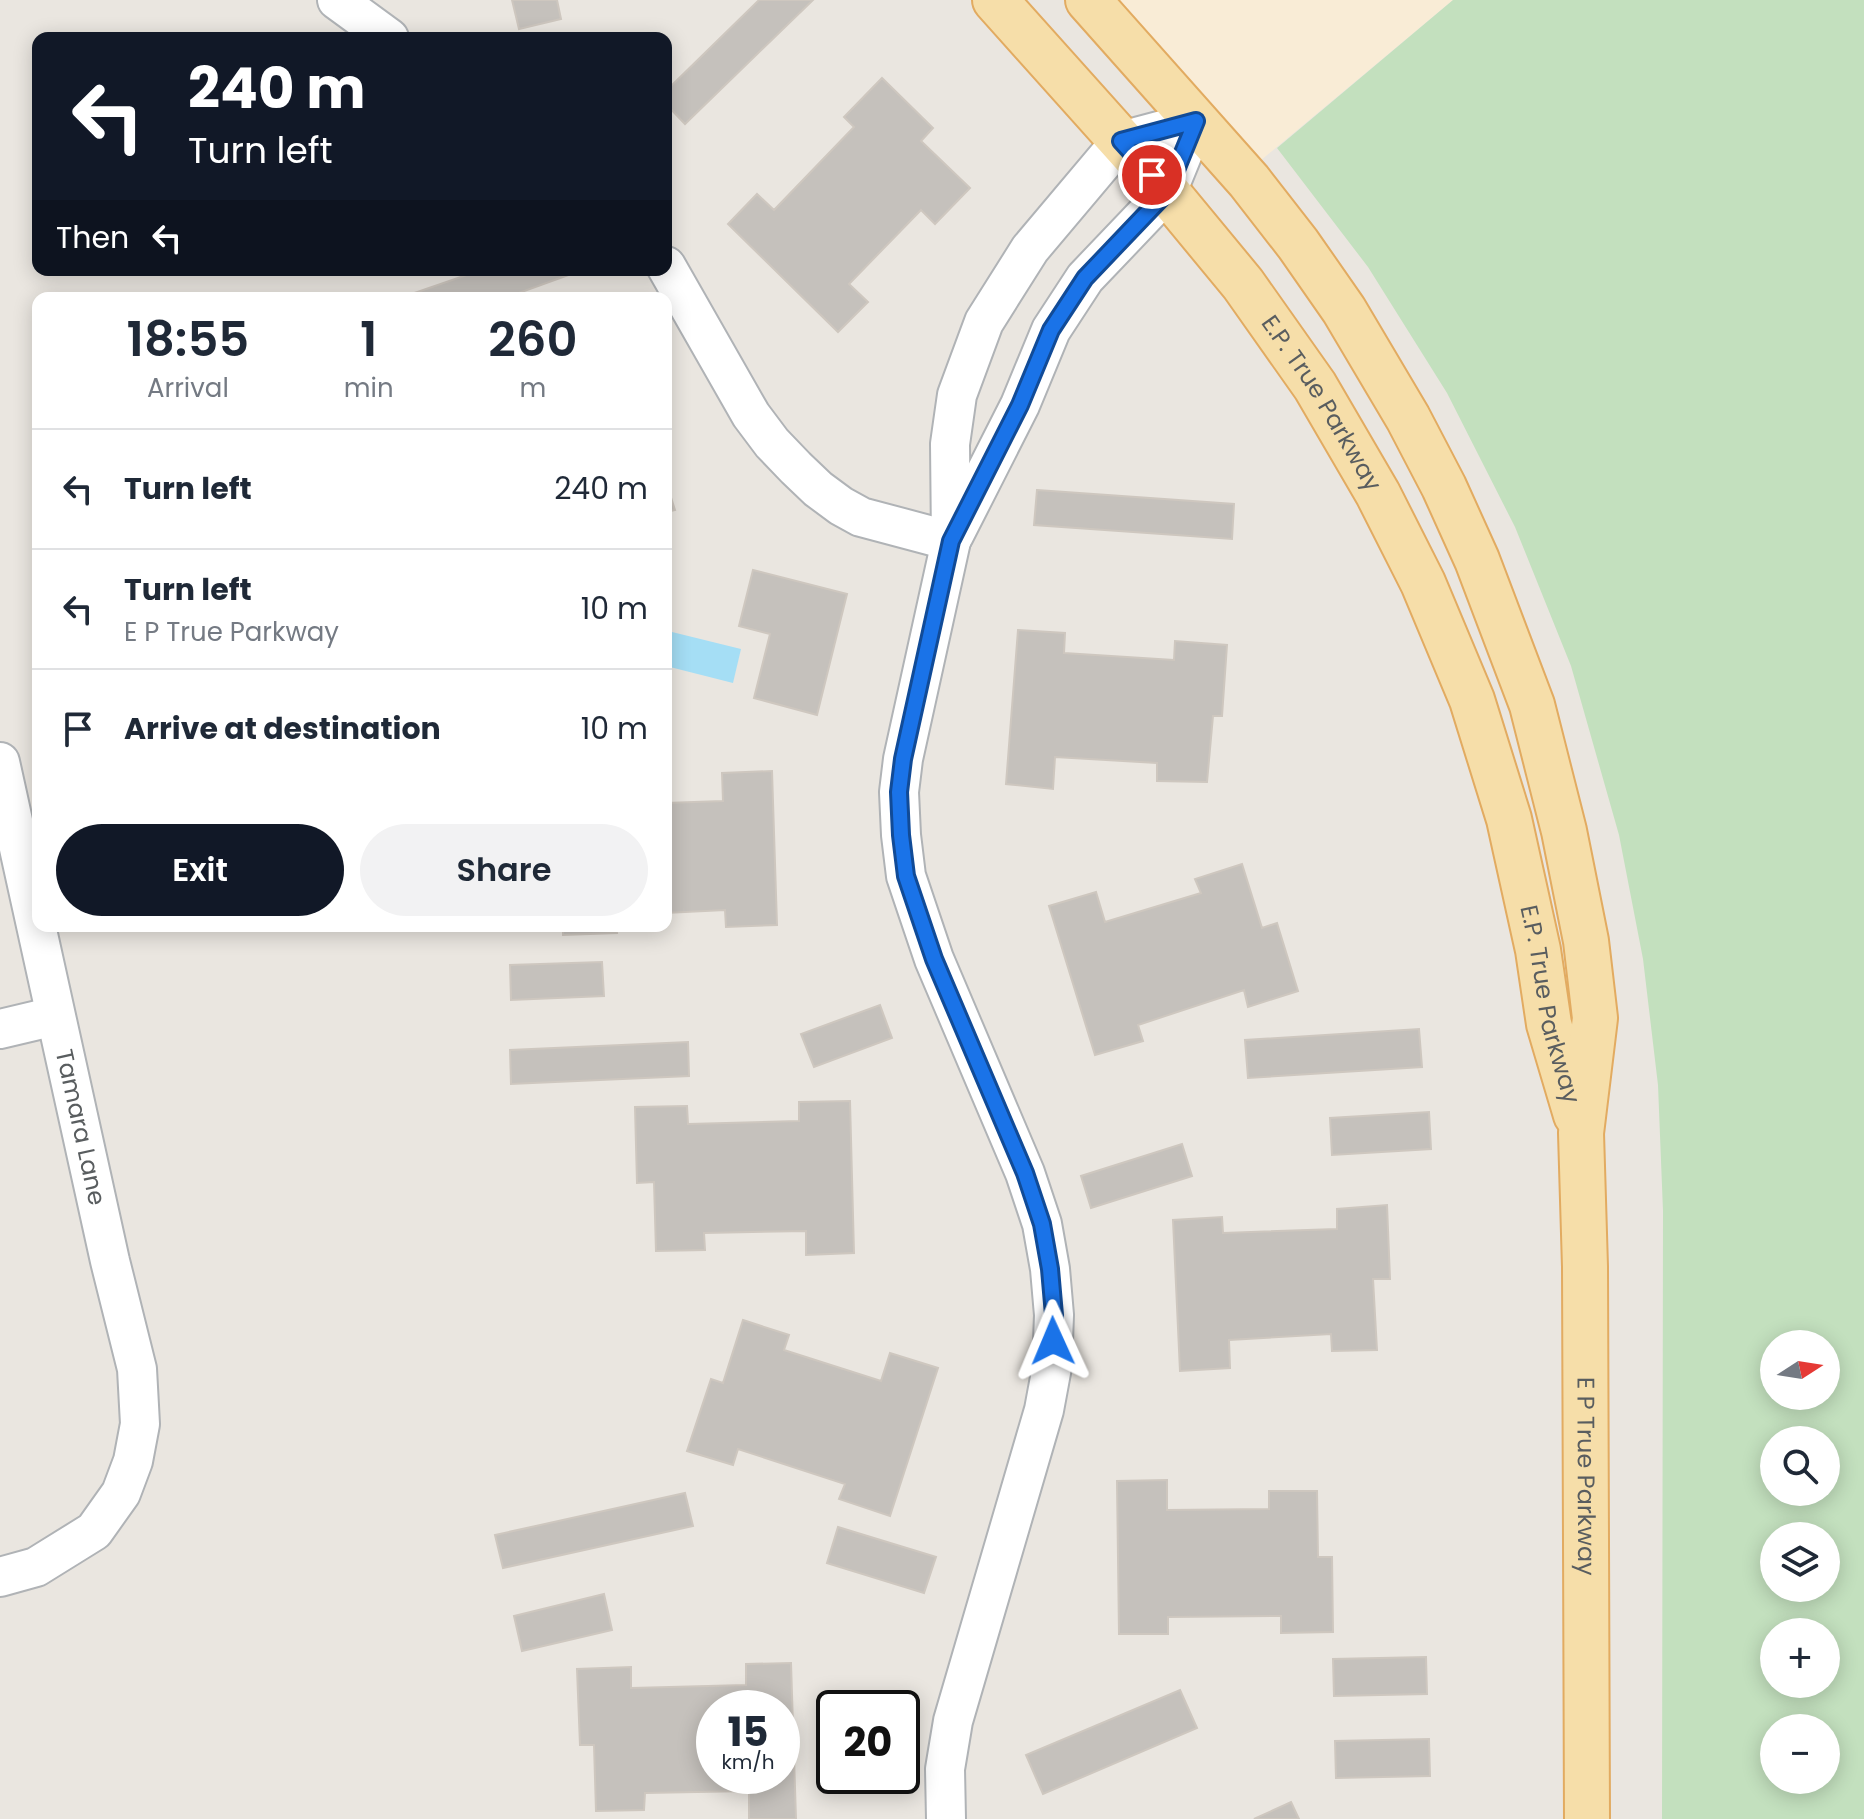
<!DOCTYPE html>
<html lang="en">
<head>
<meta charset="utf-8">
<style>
  body { margin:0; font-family:Poppins,sans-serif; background:#f2f2f3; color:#1f2937; height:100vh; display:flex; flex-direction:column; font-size:30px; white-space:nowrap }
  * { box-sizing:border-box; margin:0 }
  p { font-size:26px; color:#747a83 }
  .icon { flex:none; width:44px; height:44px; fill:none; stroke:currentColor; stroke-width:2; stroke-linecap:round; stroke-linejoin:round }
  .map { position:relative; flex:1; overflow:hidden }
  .side { position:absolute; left:32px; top:292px; width:640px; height:640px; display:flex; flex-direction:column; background:#fff; border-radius:16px; box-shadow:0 4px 20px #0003 }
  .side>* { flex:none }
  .banner { position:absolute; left:32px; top:32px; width:640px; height:244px; border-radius:16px; box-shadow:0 4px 20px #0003; background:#111827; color:#fff; overflow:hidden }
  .needle { width:52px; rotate:78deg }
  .fabs { position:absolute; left:1760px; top:1330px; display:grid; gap:16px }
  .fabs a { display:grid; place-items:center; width:80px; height:80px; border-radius:50%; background:#fff; box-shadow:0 4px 20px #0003; font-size:40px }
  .speed { position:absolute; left:696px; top:1690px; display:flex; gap:16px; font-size:40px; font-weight:700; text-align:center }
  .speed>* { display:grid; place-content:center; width:104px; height:104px; border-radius:50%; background:#fff; box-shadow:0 4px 20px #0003; line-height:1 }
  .speed small { font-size:20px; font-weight:400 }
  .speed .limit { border:4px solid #111; border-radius:12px; background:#fff; color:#111 }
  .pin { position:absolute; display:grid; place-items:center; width:68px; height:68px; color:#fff; margin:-34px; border:4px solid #fff; border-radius:50%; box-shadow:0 2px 8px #0007 }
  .me { position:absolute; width:88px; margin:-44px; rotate:359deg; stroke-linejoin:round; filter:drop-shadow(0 0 6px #0008) }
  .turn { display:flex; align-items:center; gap:28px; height:168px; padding:0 24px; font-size:36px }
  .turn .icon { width:104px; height:104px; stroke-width:2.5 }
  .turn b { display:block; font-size:56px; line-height:68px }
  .then { display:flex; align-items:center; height:76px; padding:0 24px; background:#0003; gap:16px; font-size:30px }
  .eta { display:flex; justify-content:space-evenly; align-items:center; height:136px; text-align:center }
  .eta b { font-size:48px; font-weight:600; line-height:56px }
  .button { display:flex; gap:16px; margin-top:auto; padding:16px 24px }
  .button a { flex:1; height:92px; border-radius:48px; background:#111827; color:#fff; font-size:32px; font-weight:600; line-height:92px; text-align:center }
  .button a+a { background:#f2f2f3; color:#1f2937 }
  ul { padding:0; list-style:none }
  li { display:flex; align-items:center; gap:24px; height:120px; padding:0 24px; border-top:2px solid #e0e1e3 }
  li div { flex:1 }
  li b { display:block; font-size:30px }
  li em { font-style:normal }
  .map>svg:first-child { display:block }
</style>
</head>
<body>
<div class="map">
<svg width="1864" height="1819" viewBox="0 0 1864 1819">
  <rect width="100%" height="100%" fill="#eae6e0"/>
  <path fill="#f9ecd6" d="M1116,0H1453L1260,161Z"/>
  <path fill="#c3e0be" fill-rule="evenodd" d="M1453,0H1864V1819H1662L1663,1211L1658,1085L1643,959L1619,835L1571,666L1515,527L1447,393L1368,267L1277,148ZM1826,1344V1396H1774V1344ZM1826,1440V1492H1774V1440ZM1774,1536H1826V1588H1774ZM1774,1632H1826V1684H1774ZM1826,1728V1780H1774V1728Z"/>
  <path fill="#a5def5" d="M672,632L741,649L733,683L666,666V655Z"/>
  <path fill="#c5c1bc" stroke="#cec7bf" stroke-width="2" fill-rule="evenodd" d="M512,0H557L561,19L519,29Z
    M759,0H813L685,124L666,104V91Z
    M882,78L933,128L921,141L970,188L935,224L921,210L849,284L868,302L838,332L728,224L757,194L774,210L854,127L844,117Z
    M481,270H576L577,272L505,298H400Z
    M666,482L675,510L666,512Z
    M1037,490L1234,504L1232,539L1034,525Z
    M753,570L847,594L817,715L754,698L770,634L739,626Z
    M1018,630L1065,633L1064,653L1174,660L1175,641L1227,645L1222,716H1213L1207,782L1157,781V763L1055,757L1053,789L1006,784Z
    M772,771L777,925L726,927L725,910L666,913V803L723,801L722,773Z
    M1242,864L1262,928L1277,923L1298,991L1248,1007L1244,990L1138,1025L1143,1041L1095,1055L1049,906L1096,892L1105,922L1201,893L1195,879Z
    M563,926H616L617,933L563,935Z
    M602,962L604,996L511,1000L510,965Z
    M880,1005L892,1038L814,1067L801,1034Z
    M1419,1029L1422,1067L1248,1078L1245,1040Z
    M688,1042L689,1076L511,1084L510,1050Z
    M850,1101L854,1253L806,1255V1231L704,1233L705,1250L656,1251L654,1182L637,1183L635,1107L687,1106L688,1124L799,1121V1102Z
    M1429,1112L1431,1149L1332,1155L1330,1118Z
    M1182,1144L1192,1176L1091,1208L1081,1176Z
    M1387,1205L1390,1279H1373L1377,1350L1332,1351L1331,1334L1229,1340L1230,1368L1180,1371L1173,1220L1222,1217L1223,1233L1337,1229V1209Z
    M743,1320L789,1335L784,1350L881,1381L890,1353L938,1368L890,1516L839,1499L845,1484L738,1449L733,1465L687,1451L711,1379L723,1383Z
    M1167,1480V1510L1269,1509V1491H1317L1318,1557H1332L1333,1632L1281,1633V1616L1168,1617V1634H1119L1117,1481Z
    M685,1493L693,1526L503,1568L495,1535Z
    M838,1527L936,1557L924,1593L827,1563Z
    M604,1594L612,1630L522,1651L514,1616Z
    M1426,1657L1427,1694L1334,1696L1333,1659Z
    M791,1663L796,1819H749V1791L645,1793L644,1810L596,1811L594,1745H580L577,1669L631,1667V1688L746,1685V1664ZM714,1708H782V1776H714Z
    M1180,1690L1197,1728L1043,1794L1026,1755Z
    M1429,1739L1430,1776L1336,1778L1335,1741Z
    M1291,1802L1299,1819H1254Z"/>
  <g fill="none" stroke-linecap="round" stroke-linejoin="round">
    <g stroke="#b0b3b6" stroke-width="42">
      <g id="minor">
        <path d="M337,0L389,38"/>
        <path d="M666,266L751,415L772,443L796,468L818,489L841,506L861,517L951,541"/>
        <path d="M954,535L1020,405L1051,330L1085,278L1167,192L1196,121"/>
        <path id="s1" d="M0,762L110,1261L137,1369L140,1424L133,1461L121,1493L94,1531L36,1567L0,1577"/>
        <path d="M0,1029L55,1016"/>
        <path d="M946,1819L945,1769L953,1721L1044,1410L1052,1367L1054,1315L1050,1269L1042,1224L1025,1173L934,959L906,876L901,835L899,792L903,759L951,541L950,444L957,395L984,322L1030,249L1121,141L1196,121"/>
      </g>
    </g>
    <g stroke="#e2ab61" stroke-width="48">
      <g id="major">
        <path id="s2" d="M995,0L1167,192L1243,284L1315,386L1378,494L1423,583L1472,700L1509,819L1538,950L1549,1024L1576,1115"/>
        <path id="s3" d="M1088,0L1249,181L1298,244L1344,310L1408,418L1444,487L1477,560L1532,705L1564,831L1586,941L1595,1018L1581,1133L1585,1267L1587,1819"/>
      </g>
    </g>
    <use href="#minor" stroke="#fff" stroke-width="38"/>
    <use href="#major" stroke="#f6dea9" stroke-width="44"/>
  </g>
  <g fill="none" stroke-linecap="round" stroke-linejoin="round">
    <g stroke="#114b97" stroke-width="20">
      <path id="route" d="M1053,1341L1054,1315L1050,1269L1042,1224L1025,1173L934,959L906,876L901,835L899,792L903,759L951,541L1020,405L1051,330L1085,278L1167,192L1196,121L1121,141L1152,175"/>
    </g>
    <use href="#route" stroke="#1a73e8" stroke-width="14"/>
  </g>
  <g text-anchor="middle" stroke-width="7" stroke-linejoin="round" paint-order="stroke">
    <g font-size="24" fill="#595d5f" stroke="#fff">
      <text dy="8" stroke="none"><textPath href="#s2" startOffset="520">E.P. True Parkway</textPath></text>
      <text dy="8" stroke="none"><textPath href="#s2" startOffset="1168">E.P. True Parkway</textPath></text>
      <text dy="8" stroke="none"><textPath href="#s1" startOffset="374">Tamara Lane</textPath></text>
      <text dy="8" stroke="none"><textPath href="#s3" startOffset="1620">E P True Parkway</textPath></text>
    </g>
  </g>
</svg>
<div class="fabs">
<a><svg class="needle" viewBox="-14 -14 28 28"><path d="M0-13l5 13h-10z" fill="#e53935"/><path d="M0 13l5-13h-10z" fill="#747a83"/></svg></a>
<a><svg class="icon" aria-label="search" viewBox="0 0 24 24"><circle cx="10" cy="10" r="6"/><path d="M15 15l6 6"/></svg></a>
<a><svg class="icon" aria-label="layers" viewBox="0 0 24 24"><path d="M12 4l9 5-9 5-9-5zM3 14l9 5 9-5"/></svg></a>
<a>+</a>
<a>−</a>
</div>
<div class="speed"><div>15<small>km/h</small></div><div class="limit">20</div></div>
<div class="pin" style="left:1152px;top:175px;background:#d93025"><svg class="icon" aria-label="arrive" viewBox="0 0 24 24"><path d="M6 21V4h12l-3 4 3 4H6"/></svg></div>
<svg class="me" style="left:1053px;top:1341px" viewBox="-20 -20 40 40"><path d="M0-17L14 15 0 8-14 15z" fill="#1a73e8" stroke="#fff" stroke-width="4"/></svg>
<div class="banner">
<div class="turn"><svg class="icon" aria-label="left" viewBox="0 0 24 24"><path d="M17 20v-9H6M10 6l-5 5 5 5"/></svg><div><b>240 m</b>Turn left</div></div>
<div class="then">Then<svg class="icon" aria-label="left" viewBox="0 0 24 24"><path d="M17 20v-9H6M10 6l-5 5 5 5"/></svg></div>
</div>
<section class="side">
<div class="eta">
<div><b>18:55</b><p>Arrival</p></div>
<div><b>1</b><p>min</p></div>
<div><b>260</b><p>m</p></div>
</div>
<ul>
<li><svg class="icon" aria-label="left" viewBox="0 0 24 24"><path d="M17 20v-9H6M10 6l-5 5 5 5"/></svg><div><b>Turn left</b></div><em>240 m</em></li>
<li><svg class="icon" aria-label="left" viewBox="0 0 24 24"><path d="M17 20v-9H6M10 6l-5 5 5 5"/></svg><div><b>Turn left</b><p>E P True Parkway</p></div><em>10 m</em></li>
<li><svg class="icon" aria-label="arrive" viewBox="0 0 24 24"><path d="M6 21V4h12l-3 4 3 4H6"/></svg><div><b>Arrive at destination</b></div><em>10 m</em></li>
</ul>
<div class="button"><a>Exit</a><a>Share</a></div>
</section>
</div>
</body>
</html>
